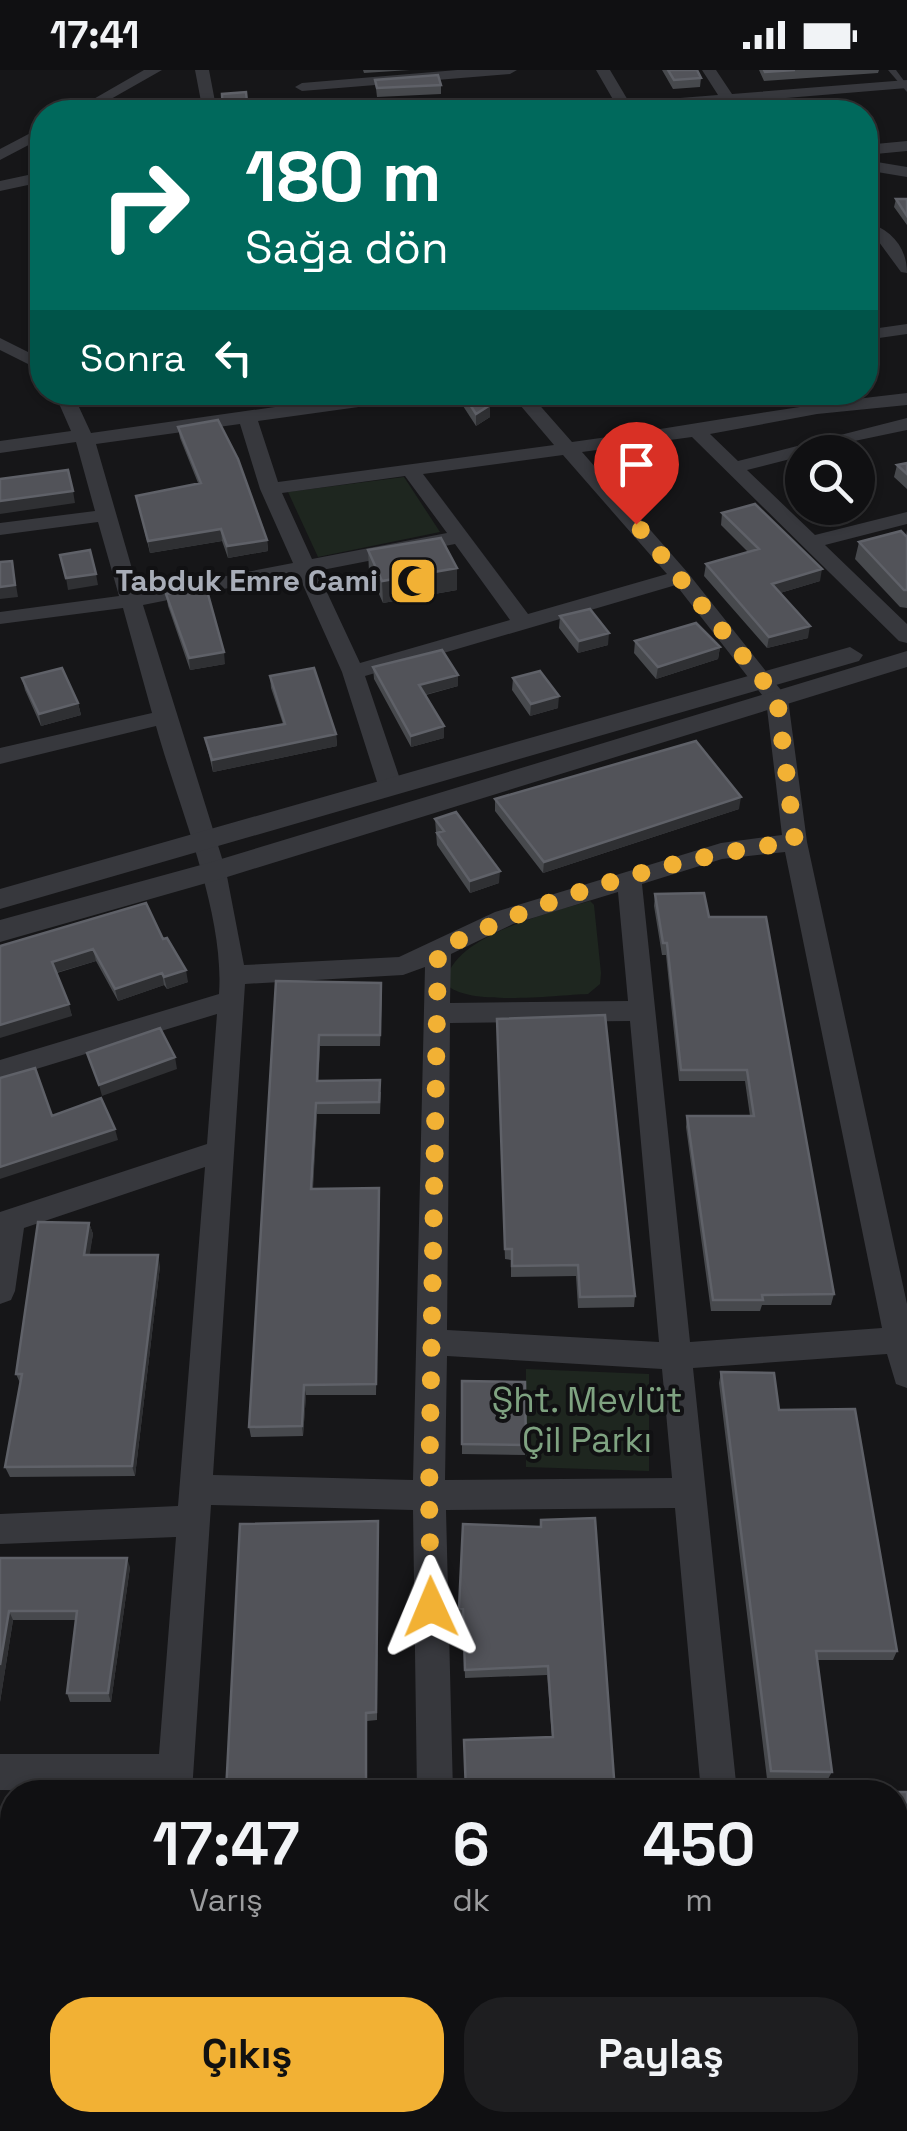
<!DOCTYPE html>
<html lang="tr">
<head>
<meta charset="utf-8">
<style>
  body { margin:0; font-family:"Space Grotesk",sans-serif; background:#1e1e20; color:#f1f3f6; height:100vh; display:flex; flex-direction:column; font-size:38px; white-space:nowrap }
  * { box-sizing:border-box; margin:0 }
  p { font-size:32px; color:#9c9d9f }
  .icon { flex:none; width:55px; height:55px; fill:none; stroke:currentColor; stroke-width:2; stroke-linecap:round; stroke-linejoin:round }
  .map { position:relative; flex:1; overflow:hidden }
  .drawer { position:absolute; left:0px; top:1710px; width:908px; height:352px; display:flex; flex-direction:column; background:#101012; border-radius:40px 40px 0 0; box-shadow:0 2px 8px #0004,0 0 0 2px #303032 }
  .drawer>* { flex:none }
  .guide { position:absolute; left:30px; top:30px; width:848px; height:305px; border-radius:40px; box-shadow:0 2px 8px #0004,0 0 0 2px #303032; background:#00695c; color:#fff; overflow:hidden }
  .tools { position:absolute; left:785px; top:365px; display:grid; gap:20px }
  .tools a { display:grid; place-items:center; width:90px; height:90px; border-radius:50%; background:#101012; box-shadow:0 2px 8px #0004,0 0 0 2px #303032; font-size:50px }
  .pin { position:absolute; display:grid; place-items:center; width:85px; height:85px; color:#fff; margin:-102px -42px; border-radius:50% 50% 50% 0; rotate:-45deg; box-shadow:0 0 10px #0007 }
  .pin .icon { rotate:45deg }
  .me { position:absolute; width:110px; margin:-55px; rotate:359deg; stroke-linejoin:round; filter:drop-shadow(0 0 8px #0008) }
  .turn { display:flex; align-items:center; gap:35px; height:210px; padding:0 50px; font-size:45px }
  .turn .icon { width:130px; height:130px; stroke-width:2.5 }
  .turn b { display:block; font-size:70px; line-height:85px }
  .then { display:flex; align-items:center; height:95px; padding:0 50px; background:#0003; gap:20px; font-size:38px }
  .eta { display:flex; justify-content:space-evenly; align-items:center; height:170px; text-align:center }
  .eta b { font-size:60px; font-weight:700; line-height:70px }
  .button { display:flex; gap:20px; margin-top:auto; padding:20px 50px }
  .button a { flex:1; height:115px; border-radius:40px; background:#f2b134; color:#111; font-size:40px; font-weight:700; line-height:115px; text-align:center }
  .button a+a { background:#1e1e20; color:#f1f3f6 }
  .status { display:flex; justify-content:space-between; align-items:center; height:70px; padding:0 50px; background:#101012; direction:ltr }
  .status svg { height:28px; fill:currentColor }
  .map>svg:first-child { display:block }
</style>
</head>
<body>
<div class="status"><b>17:41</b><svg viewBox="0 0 49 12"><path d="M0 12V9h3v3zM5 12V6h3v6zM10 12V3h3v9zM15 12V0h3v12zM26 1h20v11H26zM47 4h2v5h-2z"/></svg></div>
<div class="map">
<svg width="907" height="2061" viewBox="0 0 907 2061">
  <rect width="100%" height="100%" fill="#161618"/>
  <path fill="#1e261f" d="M404,407L440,462L318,487L288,422Z
    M590,831L594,835L601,903L600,914L588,924C556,925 467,937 446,914C449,866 553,842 590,831Z
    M526,1299L649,1304V1401L526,1397Z
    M465,2050H717L718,2061H466Z"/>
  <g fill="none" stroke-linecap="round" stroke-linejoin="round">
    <path fill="#37383d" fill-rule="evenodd" d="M888,0H896L907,15V22Z"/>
    <path fill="#37383d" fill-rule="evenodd" d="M144,0H162L88,42H71Z
      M195,0H209L217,42H203Z
      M457,0H517L510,4L302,21L295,17L302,13Z
      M596,0H610L629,32L718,25L702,0H716L732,24L907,10V18L737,32L741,42H729L723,34L634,42H558L565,38L615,33Z
      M42,57V68L0,90V79Z
      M907,71V81L865,85V75Z
      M865,90L907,97V107L865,100Z
      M42,102V112L0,121V111Z
      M865,151C890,159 907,176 907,203L901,202L876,168L865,162Z
      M907,254V264L865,270V260Z
      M0,268L42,289V301L0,280Z
      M54,322H72L91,363L380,322H432L423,328L258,351L278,412L554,375L509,322H528L572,372C684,357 795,335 907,323V335L817,344L710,364L738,391L907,348V360L802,382V386L747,400L815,465L907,442V454L825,475L907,554V573L899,571L692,367L582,382L688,503L788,629L807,772L907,1234V1318L896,1314L887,1284L693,1298L737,1722H701L675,1438L446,1440L453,1722H417L413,1440L211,1435L192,1722L0,1720V1684H159L176,1467L0,1474V1444L178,1436L205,1097L24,1158L15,1221L11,1230L0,1234V1142L207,1074L217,944L0,1010V990L219,924C225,842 178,736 156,656L0,694V678L152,643L123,538L0,554V542L119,526L98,452L0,465V453L95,441L76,372L0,383V371L71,361ZM240,354L260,419L293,493L139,523L96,374ZM563,385L667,504L528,544L423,404ZM405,406L447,463L312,489L282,423ZM455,474L510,550L360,593L317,501ZM298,504L342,602L378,715L390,723L402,715L365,606L676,515L766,630L782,765L721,773L495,842L399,887L244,895L226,801L143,535ZM785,782L882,1258L690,1272L642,814L722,789ZM618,822L628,931L450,933L451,884L513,854ZM425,897L413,1410L213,1405L245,914L403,905ZM630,951L659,1272L447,1260L450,953ZM447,1286L662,1299L672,1408L445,1410Z
      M907,1874V1912L895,1913V1875Z
      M132,2050H172L171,2061H131Z
      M421,2050H461L462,2061H422Z
      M737,2050H777L779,2061H739Z"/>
    <path fill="#37383d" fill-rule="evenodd" d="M850,577L863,585L859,591L0,839V819Z
      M907,581V597L224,808L0,872V850L208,793Z"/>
  </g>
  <path fill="#47494d" d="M363,0H410L364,3Z
    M662,0H697L701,8L700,17L673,19Z
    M759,0H879L878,3L764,11Z
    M375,10L441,15V24L377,27Z
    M896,129H907V155L894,137Z
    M454,322H483L490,347L476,356Z
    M545,322H603V330L552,336Z
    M178,357L267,470L268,481L228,488L222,471L150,483L136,426L198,413L180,368Z
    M907,393V419L894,407L897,395Z
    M722,443L820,511L780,523L808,568L767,578L704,506L706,494L748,482L721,455Z
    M907,460V538L900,537L855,489L859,472L906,466Z
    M368,480L457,520L383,533L369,502Z
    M166,524L225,594L190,600L168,536Z
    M560,546L608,575L578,583L559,558Z
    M635,571L720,577L718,589L656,609L634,583Z
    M373,597L458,616L426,625L444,656V668L411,677L374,609Z
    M270,606L336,664L337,676L213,702L205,668L283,654L271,618Z
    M22,608L78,633L81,645L41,656L25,620Z
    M513,608L558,638L530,646L512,620Z
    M495,729L739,739L543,803L495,741Z
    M435,749L499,813L470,823L437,775Z
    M655,824L709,847L834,1224L831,1235H762L760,1241H711L686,1057L687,1046H750L745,1011H679L666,885H662L654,836Z
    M163,869L188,912L167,919L164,915L118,931L96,891L57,903L72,946L0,876Z
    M276,911L382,924L380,976H320L318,1011L381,1022L380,1044H317L313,1119L380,1129L376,1325H306L303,1366L251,1367L249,1357Z
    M497,961L635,1226L634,1237L578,1238L576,1206L511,1207V1190L505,1189Z
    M89,1153L93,1164L89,1185L160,1196L135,1406L10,1407L5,1397L20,1313L16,1304Z
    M721,1302L779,1340L897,1581L893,1590H817L832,1702L828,1709H767L719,1313Z
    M462,1311L526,1375L525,1385L462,1384Z
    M541,1450L615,1722L552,1667L547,1605L465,1608L463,1548L459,1547L463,1454L540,1457Z
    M378,1451L377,1650L367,1651V1722H226Z
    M0,1488L130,1497L111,1632H70L67,1623L76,1550H13L0,1632Z
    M895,1722H907V1824H895Z
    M905,1946H907V2061H817L816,2050H895L900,1951Z
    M210,2050H271L212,2053Z"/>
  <path fill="#2f3033" d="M570,322H603V330L552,336L553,325Z
    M490,335V347L476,356V344Z
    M73,421L75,433L0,444V431Z
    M221,459L222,471L150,483L148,471Z
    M267,470L268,481L228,488L227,476Z
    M12,491L18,527L0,529V517Z
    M457,498V520L383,533L382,511Z
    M822,499L820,511L770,526L772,514Z
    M96,504L98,515L68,520L66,508Z
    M810,556L808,568L767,578L769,567Z
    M609,563L608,575L578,583L579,571Z
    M720,577L718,589L656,609L658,597Z
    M224,582L225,594L190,600L189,588Z
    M458,605V616L420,626L419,615Z
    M559,626L558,638L530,646L531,634Z
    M78,633L81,645L41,656L39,644Z
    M444,656V668L411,677V666Z
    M336,664L337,676L213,702L212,690Z
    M741,727L739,739L543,803L544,792Z
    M500,801L499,813L470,823V811Z
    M93,879L96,891L55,903L52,892Z
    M186,900L188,912L167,919L164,907Z
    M162,903L164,915L118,931L115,919Z
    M69,934L72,946L0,968V955Z
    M319,965L320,976L318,1023L317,1011Z
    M175,987L177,999L102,1026L99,1015Z
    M316,1033L317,1044L312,1130L311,1119Z
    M115,1059L118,1070L0,1109V1097Z
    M89,1153L93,1164L88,1196L84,1185Z
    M158,1185L160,1196L135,1406L132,1396Z
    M304,1315L306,1325L303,1366L302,1356Z
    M127,1488L130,1497L111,1632L108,1623Z
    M9,1541L13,1550L0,1632V1595Z
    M62,2050H67L66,2061H61Z"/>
  <path fill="#525359" stroke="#5f6168" stroke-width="2.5" d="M668,0H697L701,8L674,10Z
    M764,0H795L765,2Z
    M438,5L441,15L377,18L375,10Z
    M246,22L248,42H223L222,24Z
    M896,129H907V146Z
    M462,322H483L490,335L476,344Z
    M218,350L238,389L267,470L227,476L221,459L148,471L136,426L201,413L178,357Z
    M907,393V404L897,395Z
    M68,400L73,421L0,431V409Z
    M755,434L822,499L772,514L810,556L769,567L706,494L759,479L722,443Z
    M901,461L907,467V520H904L859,472Z
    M441,468L457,498L382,511L368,480Z
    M90,480L96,504L66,508L60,485Z
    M12,491L15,515L0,517V492Z
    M206,517L224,582L189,588L166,524Z
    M590,539L609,563L579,571L560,546Z
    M696,553L720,577L658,597L635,571Z
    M442,580L458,605L419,615L444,656L411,666L373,597Z
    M62,598L78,633L39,644L22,608Z
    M314,598L336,664L212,690L205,668L285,654L270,606Z
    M540,601L559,626L531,634L513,608Z
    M696,671L741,727L544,792L495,729Z
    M456,742L500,801L470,811L437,763L444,761L435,749Z
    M704,823L709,847H766L834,1224L762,1225L763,1230H713L687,1046H754L747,1000H681L667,873H663L655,824Z
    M146,833L163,869L167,868L186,900L164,907L162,903L115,919L93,879L52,892L69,934L0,955V876Z
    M276,911L381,913L380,965H319L317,1011L380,1010L379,1032L316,1033L311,1119L379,1118L376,1314L304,1315L302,1356L249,1357Z
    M605,945L635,1226L580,1227L578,1195L512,1196V1179H505L497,949Z
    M160,958L175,987L99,1015L87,983Z
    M35,998L52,1046L101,1028L115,1059L0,1097V1008Z
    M38,1152L89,1153L84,1185H158L132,1396L5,1397L22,1304H16Z
    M721,1302L774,1303L779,1340L855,1339L897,1581H816L832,1702L771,1701Z
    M462,1311L525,1312L526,1375L462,1374Z
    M595,1448L615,1722H466L464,1670L553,1667L548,1596L465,1600L463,1539L459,1538L463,1454L541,1457V1450Z
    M378,1451L376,1642L366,1643V1722H226L240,1454Z
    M0,1488H127L108,1623H67L77,1541H9L0,1595Z
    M866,1722H907V1817H895V1722Z
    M0,1738H12V2050H62L61,2061H0Z
    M905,1946H907V2061H822L821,2050H895V1958H906Z"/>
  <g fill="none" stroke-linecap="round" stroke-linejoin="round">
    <path stroke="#f2b134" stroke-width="18" stroke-dasharray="0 32.4" d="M431,1537L429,1425L438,880C547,827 675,786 795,772L777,628L636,454"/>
  </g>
  <defs>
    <g id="mosque-square" transform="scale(2.5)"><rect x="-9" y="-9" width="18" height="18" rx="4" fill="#f2b134" stroke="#111113"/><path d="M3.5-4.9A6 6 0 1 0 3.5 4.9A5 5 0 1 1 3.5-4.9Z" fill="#111"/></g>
  </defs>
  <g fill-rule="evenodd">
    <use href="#mosque-square" x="413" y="511"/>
  </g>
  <g text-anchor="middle" stroke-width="8" stroke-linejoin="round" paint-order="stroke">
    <g font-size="30" font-weight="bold" fill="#a8adb8" stroke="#111113" text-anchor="end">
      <text x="378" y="521">Tabduk Emre Cami</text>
    </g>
    <g font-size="35" fill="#7fa381" stroke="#111113">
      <text x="587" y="1342">Şht. Mevlüt<tspan x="587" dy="40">Çil Parkı</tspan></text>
    </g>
  </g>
</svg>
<div class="tools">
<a><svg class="icon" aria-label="search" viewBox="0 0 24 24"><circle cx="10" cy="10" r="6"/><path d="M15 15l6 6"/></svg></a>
</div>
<div class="pin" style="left:636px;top:454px;background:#d93025"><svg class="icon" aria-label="arrive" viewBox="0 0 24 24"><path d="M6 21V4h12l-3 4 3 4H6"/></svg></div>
<svg class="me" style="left:431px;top:1537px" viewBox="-20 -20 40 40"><path d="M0-17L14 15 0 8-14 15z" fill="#f2b134" stroke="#fff" stroke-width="4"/></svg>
<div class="guide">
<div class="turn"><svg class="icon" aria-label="right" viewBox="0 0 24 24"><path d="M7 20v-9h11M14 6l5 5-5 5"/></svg><div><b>180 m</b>Sağa dön</div></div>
<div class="then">Sonra<svg class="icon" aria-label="left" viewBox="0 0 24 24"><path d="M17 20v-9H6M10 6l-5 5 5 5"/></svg></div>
</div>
<section class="drawer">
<div class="eta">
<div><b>17:47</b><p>Varış</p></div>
<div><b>6</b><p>dk</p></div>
<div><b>450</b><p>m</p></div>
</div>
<div class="button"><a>Çıkış</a><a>Paylaş</a></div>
</section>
</div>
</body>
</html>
